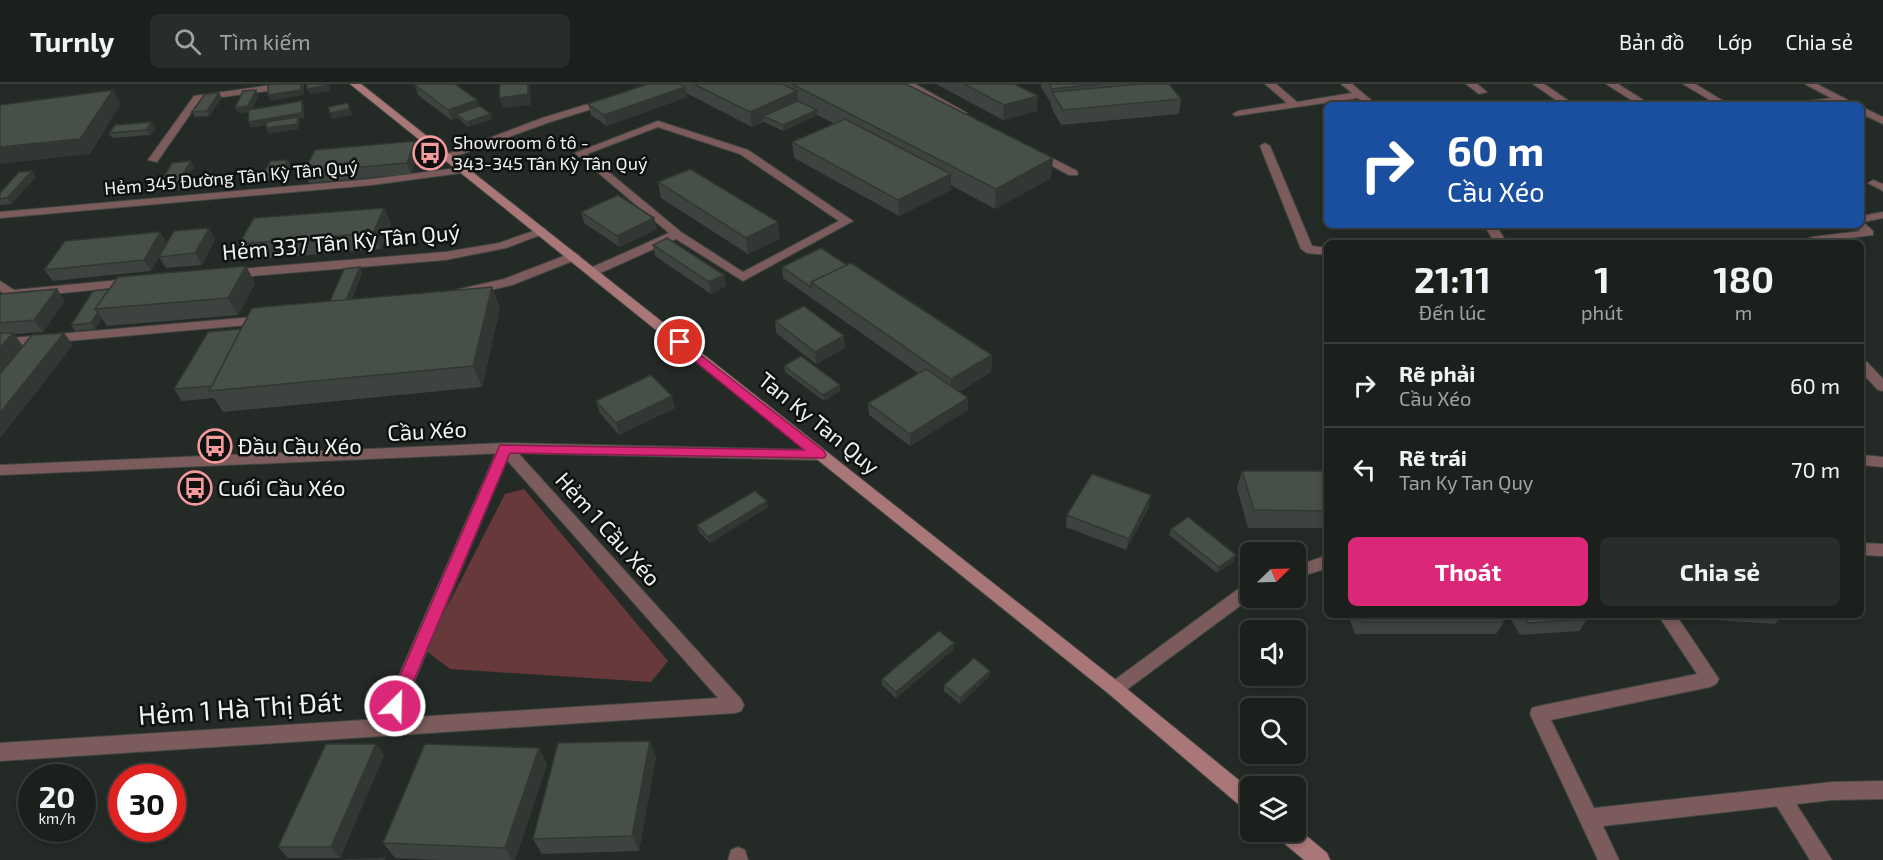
<!DOCTYPE html>
<html lang="vi">
<head>
<meta charset="utf-8">
<style>
  body { margin:0; font-family:"Exo 2",sans-serif; background:#282d29; color:#f1f3f6; height:100vh; display:flex; flex-direction:column; font-size:22px; white-space:nowrap }
  * { box-sizing:border-box; margin:0 }
  p { font-size:20px; color:#a0a3a3 }
  .icon { flex:none; width:33px; height:33px; fill:none; stroke:currentColor; stroke-width:2; stroke-linecap:round; stroke-linejoin:round }
  .map { position:relative; flex:1; overflow:hidden }
  .sheet { position:absolute; left:1324px; top:156px; width:540px; height:378px; display:flex; flex-direction:column; background:#1b201c; border-radius:9px; box-shadow:0 3px 9px #0003,0 0 0 2px #393e3b }
  .sheet>* { flex:none }
  .top-card { position:absolute; left:1324px; top:18px; width:540px; height:126px; border-radius:9px; box-shadow:0 3px 9px #0003,0 0 0 2px #393e3b; background:#1a4fa0; color:#fff; overflow:hidden }
  .needle { width:39px; rotate:67deg }
  .controls { position:absolute; left:1240px; top:458px; display:grid; gap:12px }
  .controls a { display:grid; place-items:center; width:66px; height:66px; border-radius:9px; background:#1b201c; box-shadow:0 3px 9px #0003,0 0 0 2px #393e3b; font-size:30px }
  .speed { position:absolute; left:18px; top:680px; display:flex; gap:12px; font-size:30px; font-weight:700; text-align:center }
  .speed>* { display:grid; place-content:center; width:78px; height:78px; border-radius:50%; background:#1b201c; box-shadow:0 3px 9px #0003,0 0 0 2px #393e3b; line-height:1 }
  .speed small { font-size:15px; font-weight:400 }
  .speed .limit { border:9px solid #d22; background:#fff; color:#111 }
  .pin { position:absolute; display:grid; place-items:center; width:51px; height:51px; color:#fff; margin:-26px; border:3px solid #fff; border-radius:50%; box-shadow:0 2px 6px #0007 }
  .me { position:absolute; width:66px; margin:-33px; rotate:23deg; stroke-linejoin:round; filter:drop-shadow(0 0 4px #0008) }
  .turn { display:flex; align-items:center; gap:21px; height:126px; padding:0 24px; font-size:27px }
  .turn .icon { width:78px; height:78px; stroke-width:2.5 }
  .turn b { display:block; font-size:42px; line-height:51px }
  .eta { display:flex; justify-content:space-evenly; align-items:center; height:102px; text-align:center }
  .eta b { font-size:36px; font-weight:700; line-height:42px }
  .cta { display:flex; gap:12px; margin-top:auto; padding:12px 24px }
  .cta a { flex:1; height:69px; border-radius:9px; background:#db2777; color:#fff; font-size:24px; font-weight:700; line-height:69px; text-align:center }
  .cta a+a { background:#282d29; color:#f1f3f6 }
  ul { padding:0; list-style:none }
  li { display:flex; align-items:center; gap:18px; height:84px; padding:0 24px; border-top:2px solid #393e3b }
  li div { flex:1 }
  li b { display:block; font-size:22px }
  li em { font-style:normal }
  header { display:flex; align-items:center; gap:36px; box-sizing:border-box; height:84px; padding:0 30px; background:#1b201c; border-bottom:2px solid #393e3b }
  header strong { font-size:28px }
  nav { display:flex; gap:33px; margin-inline-start:auto; font-size:21px }
  .search { width:420px; height:54px; background:#282d29; display:flex; align-items:center; gap:15px; box-sizing:border-box; padding:0 21px; border-radius:9px; color:#a0a3a3; font-size:22px }
  .map>svg:first-child { display:block }
</style>
</head>
<body>
<header>
<strong>Turnly</strong>
<div class="search"><svg class="icon" aria-label="search" viewBox="0 0 24 24"><circle cx="10" cy="10" r="6"/><path d="M15 15l6 6"/></svg>Tìm kiếm</div>
<nav><a>Bản đồ</a><a>Lớp</a><a>Chia sẻ</a></nav>
</header>
<div class="map">
<svg width="1883" height="776" viewBox="0 0 1883 776">
  <rect width="100%" height="100%" fill="#242a26"/>
  <path fill="#67393b" d="M524,405L668,577L651,598L450,585L425,566L505,410Z"/>
  <g fill="none" stroke-linecap="round" stroke-linejoin="round">
    <g stroke="#404642" stroke-width="2">
      <path id="service" d="M903,0H915L967,29L959,31Z
        M1683,0H1695L1730,21H1718Z
        M1842,13L1847,16L1845,18L1794,21L1799,18Z
        M608,14L613,17L611,19L550,38L451,74L442,72L542,34Z
        M658,37L748,66L853,137L743,197L676,155L596,191H588V185L669,149L575,69ZM658,43L740,70L839,137L743,188L681,148L587,70Z
        M1036,66L1077,87L1078,89L1077,91H1069L1032,71V67Z
        M1873,96L1883,100V107L1868,99Z
        M1883,128V134L1863,138L1873,147V151L1807,159L1809,154L1813,153L1860,147L1855,141H1862V132Z
        M1484,141H1496L1507,159H1495Z
        M574,168L580,172L578,175L512,201L460,213L454,209L456,206L504,195Z
        M264,232L269,233L270,236L269,239L0,263V255Z
        M1862,277L1867,278L1883,295V307L1878,306L1862,289Z
        M1862,371L1883,373V383L1862,381Z
        M1328,471V484L1296,494V482Z
        M1251,498L1252,513L1121,610L1115,613L1109,610L1106,605L1109,600L1245,500Z
        M1781,704L1788,707L1832,776H1810L1771,713L1774,707Z"/>
    </g>
    <g stroke="#404642" stroke-width="2">
      <path id="minor" d="M278,0H303L298,3L200,16L157,78L148,76L194,12Z
        M1265,0H1276L1297,18L1352,9L1341,0H1352L1377,21H1366L1358,14L1235,32L1233,30L1238,27L1287,19Z
        M1466,0H1477L1487,8L1479,10Z
        M1533,0H1544L1575,21H1563Z
        M1606,0H1618L1651,21H1639Z
        M1805,0H1817L1857,21H1844Z
        M1862,23L1883,33V40L1862,30Z
        M1265,59L1270,62L1312,162L1328,164V171L1307,169L1301,165L1260,62Z
        M465,83L469,84V88L372,101L0,134V128L372,95Z
        M542,144L546,145V149L506,164L445,176L228,194L222,190L228,186L445,168L499,159Z
        M130,195L136,199L134,202L11,214L0,207V197L14,206Z
        M505,359L510,360L741,615L744,621L741,627L735,629L0,677V659L380,635L498,364ZM507,376L718,614L399,634Z
        M1862,459L1883,460V472L1862,471Z
        M1658,531H1676L1719,595L1716,600L1710,603L1551,636L1594,724L1832,698L1883,697V715L1832,716L1603,742L1619,776H1598L1530,630L1532,624L1539,622L1697,590Z
        M738,763L745,766L748,776H728L731,766Z"/>
    </g>
    <g stroke="#404642" stroke-width="2">
      <path id="tertiary" d="M505,359L819,366L826,371L819,376L505,369L0,391V381Z"/>
    </g>
    <g stroke="#404642" stroke-width="2">
      <path id="secondary" d="M350,0H361L1121,600L1251,706V727L1244,725L1109,610Z
        M1296,743L1327,769L1330,776H1304L1278,754L1275,747H1296Z"/>
    </g>
    <use href="#service" fill="#7b5b5b" fill-rule="evenodd"/>
    <use href="#minor" fill="#7b5b5b" fill-rule="evenodd"/>
    <use href="#tertiary" fill="#7b5b5b" fill-rule="evenodd"/>
    <use href="#secondary" fill="#a97778" fill-rule="evenodd"/>
  </g>
  <path fill="#3d443f" d="M682,0H906L1053,74L1051,94L995,125L951,101V106L899,132L794,74L792,58L835,40L817,31L783,47L764,38L752,43L686,9L687,13L607,42L591,31L588,20L683,2Z
    M936,0H1014L1037,27L1003,36Z
    M1041,0H1169L1181,15L1179,30L1061,41L1051,23V19L1041,3Z
    M415,1L479,22L492,35L468,43L458,34L451,36L418,11Z
    M219,9L222,14L209,32L195,33L192,28Z
    M156,44L150,51L112,54L109,49Z
    M419,68L411,90L309,99L304,88Z
    M288,76L291,82L282,95L265,96L262,91Z
    M36,93L11,120L0,121V109Z
    M658,98L780,155L748,170L661,114Z
    M384,124L391,140L381,165L248,176L239,160Z
    M581,128L657,145L620,163L584,139Z
    M209,144L215,155L202,181L166,184L159,173L151,187L53,197L44,186L167,159Z
    M653,161L724,191L726,202L711,210L655,172Z
    M847,181L992,271L991,288L959,308L968,326L910,362L869,331L868,319L918,289L783,194L782,183Z
    M246,182L255,199L238,231L107,242L102,235L95,245L75,247L71,241L109,205Z
    M362,189L352,215L492,203L500,224L482,303L223,328L214,314L182,317L174,305L241,245L330,217Z
    M57,205L65,217L43,248L14,250L23,262L73,261L0,354V210Z
    M775,237L845,264L816,280L776,249Z
    M784,282L840,307L824,317L785,288Z
    M596,317L675,324L619,351L600,329Z
    M1242,387H1328V444H1248L1237,404Z
    M768,423L710,459L699,448L697,441Z
    M1149,423L1126,466L1066,443L1067,431Z
    M1171,445L1234,477L1217,489L1169,451Z
    M1348,531H1500L1504,538L1496,550H1355Z
    M1508,531H1585L1587,535L1579,547L1520,551Z
    M1698,531H1783L1775,540L1700,535Z
    M954,565L896,614L882,601V595Z
    M990,587L989,593L960,620L944,607V601Z
    M376,660L384,671L340,774H288L278,763Z
    M539,664L547,680L515,776H441L395,774L383,759Z
    M656,673L639,767L542,770L533,755Z"/>
  <path fill="#323733" d="M301,0H303L304,1V11L270,17L268,11Z
    M329,0L330,7L310,10L307,5Z
    M528,0H530L531,21L503,24L499,14Z
    M685,3L687,13L607,42L604,31Z
    M113,6L121,20L90,70L0,80V63Z
    M256,6L259,11L251,28L238,29L235,24Z
    M797,7L799,22L763,32L764,38L752,43L750,28Z
    M219,9L222,14L209,32L207,27Z
    M1038,12L1037,27L1003,36L1004,21Z
    M477,16L480,26L456,30L458,34L451,36L448,26Z
    M302,17L304,22V34L299,35L300,39L299,45L269,50L266,44L297,35L251,44L248,38Z
    M348,19L352,31L332,35L330,29Z
    M817,26L818,31L783,47V41Z
    M491,30L492,35L468,43L467,38Z
    M152,38L156,44L150,51L146,46Z
    M415,57L419,68L411,90L407,79Z
    M1053,74L1051,94L995,125L996,105Z
    M288,76L291,82L282,95L279,90Z
    M191,77L194,83L180,106L162,108L158,102Z
    M32,87L36,93L11,120L7,114Z
    M951,90V106L899,132L898,116Z
    M384,124L391,140L381,165L373,149Z
    M654,134L657,145L620,163L617,152Z
    M778,138L780,155L748,170L746,154Z
    M209,144L215,155L202,181L195,169Z
    M160,148L167,159L151,187L144,176Z
    M246,182L255,199L238,231L228,214Z
    M360,183L362,189L349,224L346,218Z
    M724,191L726,202L711,210L709,198Z
    M492,203L500,224L482,303L473,282Z
    M57,205L65,217L43,248L34,236Z
    M98,228L102,235L95,245L91,239Z
    M13,249L29,270L0,306V264Z
    M64,249L73,261L0,354V329Z
    M844,252L845,264L816,280L815,268Z
    M992,271L991,288L951,312V295Z
    M840,301V307L824,317L823,311Z
    M672,312L675,324L619,351L616,339Z
    M968,314V326L910,362V350Z
    M1151,411L1149,423L1126,466L1129,455Z
    M767,417L768,423L710,459L708,453Z
    M1236,471L1234,477L1217,489L1219,483Z
    M954,559V565L896,614V608Z
    M990,587L989,593L960,620V614Z
    M650,657L656,673L639,767L632,752Z
    M376,660L384,671L340,774L331,763Z
    M539,664L547,680L515,776H512L505,764Z"/>
  <path fill="#474f49" stroke="#323733" stroke-width="1.5" d="M275,0H301V6L268,11V1Z
    M307,0H328V1L307,5Z
    M417,0H455L477,16L448,26L415,1Z
    M500,0H528V10L499,14Z
    M648,0H680L685,3L604,31L588,20Z
    M694,0H782L797,7L750,28Z
    M792,0H906L1053,74L996,105Z
    M964,0H1014L1038,12L1004,21Z
    M1049,0H1102L1052,5Z
    M1140,0H1169L1181,15L1063,26L1052,8Z
    M113,6L80,55L0,63V21Z
    M256,6L248,22L235,24L243,7Z
    M219,9L207,27L192,28L205,10Z
    M302,17V29L248,38L249,26Z
    M798,17L817,26L783,41L763,32Z
    M348,19L349,25L330,29L328,23Z
    M480,22L491,30L467,38L456,30Z
    M298,33L297,40L266,44L267,38Z
    M845,35L951,90L898,116L792,58Z
    M152,38L146,46L109,49L115,41Z
    M415,57L407,79L304,88L315,66Z
    M288,76L279,90L262,91L271,77Z
    M191,77L177,100L158,102L172,79Z
    M690,85L778,138L746,154L658,98Z
    M32,87L7,114L0,115V109L19,88Z
    M618,111L654,134L617,152L581,128Z
    M384,124L373,149L239,160L254,134Z
    M209,144L195,169L159,173L174,147Z
    M160,148L144,176L44,186L65,157Z
    M667,154L724,191L709,198L653,161Z
    M821,164L847,181L811,198V203L782,183Z
    M851,179L992,271L951,295L811,198Z
    M246,182L228,214L95,225L118,193Z
    M360,183L346,216L330,217L344,185Z
    M492,203L473,282L209,307L252,224Z
    M57,205L34,236L0,239V210Z
    M109,205L95,225L98,228L91,239L71,241L93,207Z
    M804,222L844,252L815,268L775,237Z
    M241,245L212,302L174,305L208,248Z
    M0,249H13L0,264Z
    M64,249L0,329V290L32,251Z
    M801,272L840,301L823,311L784,282Z
    M926,285L968,314L910,350L868,319Z
    M651,291L672,312L616,339L596,317Z
    M1242,387H1328V427L1254,426Z
    M1092,390L1151,411L1129,455L1067,431Z
    M755,407L767,417L708,453L697,441Z
    M1188,433L1236,471L1219,483L1171,445Z
    M1358,531H1500L1504,538H1361Z
    M1523,531H1585L1587,535L1528,539Z
    M939,547L954,559L896,608L882,595Z
    M974,574L990,587L960,614L944,601Z
    M650,657L632,752L533,755L558,659Z
    M326,660H376L331,763H278Z
    M425,660L539,664L505,764L383,759Z
    M385,774L384,776H344Z"/>
  <path fill="#db2777" stroke="#8e194d" stroke-width="1.5" d="M680,255L824,367L826,371L824,374L510,369L403,622L401,627L395,629L389,627L387,622L500,361L804,366L675,261V256Z"/>
  <defs>
    <g id="bus-ring" transform="scale(1.725)"><circle r="9.5" fill="#0f1210" stroke="#f59b9e" stroke-width="1.5"/><path d="M-5-6H5V4H4V6H2V4H-2V6H-4V4H-5ZM-3.5-4V0h7V-4ZM-3.5 1.2v1.5H-2V1.2ZM2 1.2v1.5H3.5V1.2Z" fill="#f59b9e"/></g>
  </defs>
  <g fill-rule="evenodd">
    <use href="#bus-ring" x="430" y="69"/>
    <use href="#bus-ring" x="215" y="362"/>
    <use href="#bus-ring" x="195" y="404"/>
  </g>
  <g text-anchor="middle" stroke-width="5" stroke-linejoin="round" paint-order="stroke">
    <g font-size="18" fill="#eff4f1" stroke="#0f1210" text-anchor="start">
      <text x="453" y="65">Showroom ô tô -<tspan x="453" dy="21">343-345 Tân Kỳ Tân Quý</tspan></text>
    </g>
    <g font-size="18" fill="#eff4f1" stroke="#0f1210">
      <text transform="translate(231 94) rotate(-5)" y="6">Hẻm 345 Đường Tân Kỳ Tân Quý</text>
    </g>
    <g font-size="22" fill="#eff4f1" stroke="#0f1210">
      <text transform="translate(341 158) rotate(-5)" y="8">Hẻm 337 Tân Kỳ Tân Quý</text>
      <text transform="translate(819 339) rotate(39)" y="8">Tan Ky Tan Quy</text>
      <text transform="translate(427 347) rotate(-3)" y="8">Cầu Xéo</text>
      <text transform="translate(608 445) rotate(48)" y="8">Hẻm 1 Cầu Xéo</text>
    </g>
    <g font-size="22" fill="#eff4f1" stroke="#0f1210" text-anchor="start">
      <text x="238" y="370">Đầu Cầu Xéo</text>
      <text x="218" y="412">Cuối Cầu Xéo</text>
    </g>
    <g font-size="27" fill="#eff4f1" stroke="#0f1210">
      <text transform="translate(240 625) rotate(-4)" y="9">Hẻm 1 Hà Thị Đát</text>
    </g>
  </g>
</svg>
<div class="controls">
<a><svg class="needle" viewBox="-14 -14 28 28"><path d="M0-13l5 13h-10z" fill="#e53935"/><path d="M0 13l5-13h-10z" fill="#a0a3a3"/></svg></a>
<a><svg class="icon" aria-label="sound" viewBox="0 0 24 24"><path d="M4 9h4l5-4v14l-5-4H4zM17 9q2 3 0 6"/></svg></a>
<a><svg class="icon" aria-label="search" viewBox="0 0 24 24"><circle cx="10" cy="10" r="6"/><path d="M15 15l6 6"/></svg></a>
<a><svg class="icon" aria-label="layers" viewBox="0 0 24 24"><path d="M12 4l9 5-9 5-9-5zM3 14l9 5 9-5"/></svg></a>
</div>
<div class="speed"><div>20<small>km/h</small></div><div class="limit">30</div></div>
<div class="pin" style="left:680px;top:258px;background:#d93025"><svg class="icon" aria-label="arrive" viewBox="0 0 24 24"><path d="M6 21V4h12l-3 4 3 4H6"/></svg></div>
<svg class="me" style="left:395px;top:622px" viewBox="-20 -20 40 40"><circle r="17" fill="#db2777" stroke="#fff" stroke-width="3"/><path d="M0-11L8 9 0 5-8 9z" fill="#fff"/></svg>
<div class="top-card">
<div class="turn"><svg class="icon" aria-label="right" viewBox="0 0 24 24"><path d="M7 20v-9h11M14 6l5 5-5 5"/></svg><div><b>60 m</b>Cầu Xéo</div></div>
</div>
<section class="sheet">
<div class="eta">
<div><b>21:11</b><p>Đến lúc</p></div>
<div><b>1</b><p>phút</p></div>
<div><b>180</b><p>m</p></div>
</div>
<ul>
<li><svg class="icon" aria-label="right" viewBox="0 0 24 24"><path d="M7 20v-9h11M14 6l5 5-5 5"/></svg><div><b>Rẽ phải</b><p>Cầu Xéo</p></div><em>60 m</em></li>
<li><svg class="icon" aria-label="left" viewBox="0 0 24 24"><path d="M17 20v-9H6M10 6l-5 5 5 5"/></svg><div><b>Rẽ trái</b><p>Tan Ky Tan Quy</p></div><em>70 m</em></li>
</ul>
<div class="cta"><a>Thoát</a><a>Chia sẻ</a></div>
</section>
</div>
</body>
</html>
